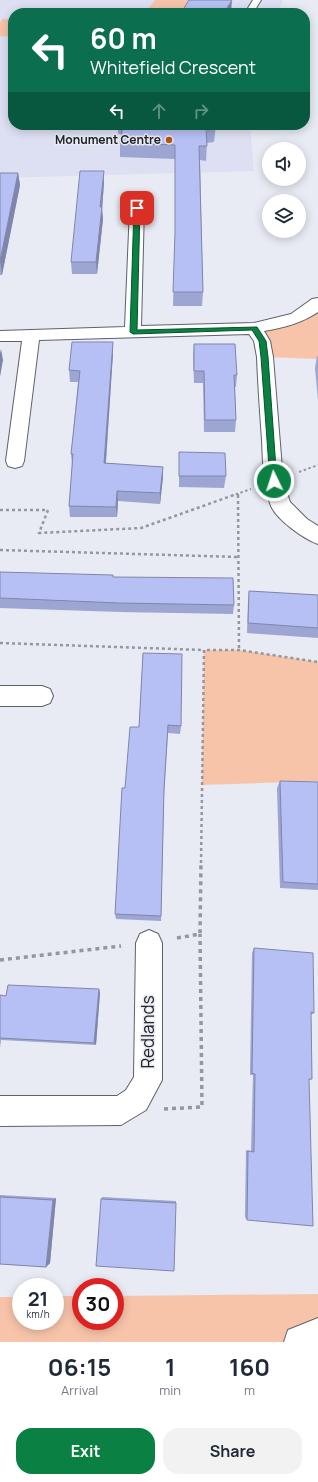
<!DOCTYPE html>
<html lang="en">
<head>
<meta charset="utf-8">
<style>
  body { margin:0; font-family:Manrope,sans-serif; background:#f2f2f3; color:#1f2937; height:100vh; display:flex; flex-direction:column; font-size:15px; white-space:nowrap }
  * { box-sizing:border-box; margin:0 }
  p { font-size:13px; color:#747a83 }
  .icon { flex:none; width:22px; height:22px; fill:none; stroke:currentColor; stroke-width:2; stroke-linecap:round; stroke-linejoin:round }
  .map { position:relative; height:1342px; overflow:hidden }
  .drawer { display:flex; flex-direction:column; background:#fff; flex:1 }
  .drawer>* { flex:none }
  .top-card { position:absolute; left:8px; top:8px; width:302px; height:122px; border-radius:16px; box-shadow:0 2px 10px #0003; background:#0b6e4f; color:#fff; overflow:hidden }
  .buttons { position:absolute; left:262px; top:142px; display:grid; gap:8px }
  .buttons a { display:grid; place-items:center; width:44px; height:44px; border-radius:50%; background:#fff; box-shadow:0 2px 10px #0003; font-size:20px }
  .speed { position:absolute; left:12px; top:1278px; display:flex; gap:8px; font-size:20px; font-weight:700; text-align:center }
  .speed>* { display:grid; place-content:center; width:52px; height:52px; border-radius:50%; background:#fff; box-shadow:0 2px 10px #0003; line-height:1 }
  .speed small { font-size:10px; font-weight:400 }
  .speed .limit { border:6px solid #d22; background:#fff; color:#111 }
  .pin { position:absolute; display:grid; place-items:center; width:34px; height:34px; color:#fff; margin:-17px; border-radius:8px; box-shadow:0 2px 6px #0006 }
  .me { position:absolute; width:44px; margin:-22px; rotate:356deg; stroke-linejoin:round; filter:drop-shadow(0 0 3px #0008) }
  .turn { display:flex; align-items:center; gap:14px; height:84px; padding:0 16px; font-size:18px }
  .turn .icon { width:52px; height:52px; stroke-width:2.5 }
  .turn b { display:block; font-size:28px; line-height:34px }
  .lanes { display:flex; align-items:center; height:38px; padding:0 16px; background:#0003; justify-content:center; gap:20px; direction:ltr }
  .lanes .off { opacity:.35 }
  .eta { display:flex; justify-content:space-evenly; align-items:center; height:68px; text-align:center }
  .eta b { font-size:24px; font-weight:700; line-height:28px }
  .cta { display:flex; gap:8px; margin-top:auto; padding:8px 16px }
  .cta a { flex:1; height:46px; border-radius:16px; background:#0b8043; color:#fff; font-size:16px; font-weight:700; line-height:46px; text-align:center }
  .cta a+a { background:#f2f2f3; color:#1f2937 }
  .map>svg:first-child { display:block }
</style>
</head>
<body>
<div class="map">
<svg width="318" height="1342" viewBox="0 0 318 1342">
  <rect width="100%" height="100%" fill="#e8eaf4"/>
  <path fill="#dde0f2" d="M0,0H283L278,13H13V125H250L254,171L0,178Z"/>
  <path fill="#f7c4aa" d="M155,0H191L182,13H145Z
    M2,19H13V37L0,36V23Z
    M318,303V359L265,357L254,328L276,325Z
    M204,650H239L318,662V781L202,785Z
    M318,1294V1334L300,1342H0V1297H21V1321H55V1296H81V1321H115V1296Z"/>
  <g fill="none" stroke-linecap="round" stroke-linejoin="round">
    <g stroke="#5f616a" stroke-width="2">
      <path id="lane" d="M253,0H261L253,13H245Z"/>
    </g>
    <g stroke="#5f616a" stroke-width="2">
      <path id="street" d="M137,203L142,204L144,207L141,326L254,323L291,314L312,299L318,298V312C302,323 283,328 264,331L270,341L273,357L283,481L290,502L307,519L318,526V544C304,539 277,520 271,506C263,485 263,462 262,440C260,412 258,385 257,357L254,341L249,334L39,340L24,461L22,466L15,468L8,466L6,461L22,341H0V331L125,327L130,207L132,204Z
        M0,686H42L50,689L53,696L50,703L42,706H0Z
        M149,930L158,934L162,943V1080L146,1110L121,1125L0,1126V1096H117L126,1090L134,1077L136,943L140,934Z"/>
    </g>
    <g stroke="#5f616a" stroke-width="2">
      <path id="secondary" d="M318,1318V1342H284L288,1330Z"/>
    </g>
    <path stroke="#95979e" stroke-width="2" stroke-dasharray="2.5 2.5" stroke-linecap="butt" d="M299,472L318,465
      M238,494V496
      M231,496L251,489"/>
    <path stroke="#95979e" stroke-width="2.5" stroke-dasharray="3 3" stroke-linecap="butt" d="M238,495L239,650
      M0,510H48L39,533L141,528L234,495
      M0,550L238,557
      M0,643L204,650
      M201,863L204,650H239L318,662"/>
    <path stroke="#95979e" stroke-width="3.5" stroke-dasharray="4 4" stroke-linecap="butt" d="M177,938L200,934L201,862
      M0,960L121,946
      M164,1109L202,1107L200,934"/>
    <use href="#lane" fill="#fff" fill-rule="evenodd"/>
    <use href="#street" fill="#fff" fill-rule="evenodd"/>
    <use href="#secondary" fill="#fff" fill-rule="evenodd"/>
  </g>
  <path fill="#9da5d2" d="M118,125H216L214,142L207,143L206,161L200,160L203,292L202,306H173L175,239V159L120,157V143L121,134H118Z
    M0,173H18L20,185L2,275H0Z
    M104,183L102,209L103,219L97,274H72L71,262Z
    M194,344L237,375L236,387H235L236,420L235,432H204L203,383H194L193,356Z
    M113,353L106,463L163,467V477L160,504L118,501L117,517H70L69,506L72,465L71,454L78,382H70L69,370Z
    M317,356H318V400L315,368Z
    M179,452L226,476L224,488L179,487Z
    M0,572L113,577L234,605L233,614L120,612L0,608Z
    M249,591L318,595V638L247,633L248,601Z
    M143,653L181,726L180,734L168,733L164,796L161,921L116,919L115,914L125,788L139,727Z
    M280,781L318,782V890L280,888L277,788Z
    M254,948L314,1013L311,1015L312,1079L309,1080L247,1220L245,1217L246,1150L251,1151L253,1075H250L252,953Z
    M99,989L100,993L96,1045L1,1040L0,1048V995L6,996Z
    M0,1195L56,1198L50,1263L46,1267L0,1264Z
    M102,1197L176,1201V1203L101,1199Z"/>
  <path fill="#8086ab" d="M232,0L231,13H224Z
    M104,171V183L102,209L103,219L97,274L96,262Z
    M18,173L20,185L2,275L0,261Z
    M113,342V353L105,473L104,463Z
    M1,349L3,360L0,377V353Z
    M163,467V477L160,504V493Z
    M117,491L118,501L117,517L116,507Z
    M99,989L100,993L96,1045L94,1043Z
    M56,1198L50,1263L46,1267L53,1200Z"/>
  <path fill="#b7c0f4" stroke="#8086ab" d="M189,0H232L224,13H181Z
    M123,125H216L215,128L206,129L207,146H199L203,292H173L175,232V145L120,143Z
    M80,171H104L100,207H102L96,262H71Z
    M0,173H18L0,261Z
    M72,342H113L104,463L163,467L160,493L117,491L116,507L69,506L73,454H71L80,371L69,370Z
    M194,344H235L237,375H234L236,420H205L204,371H194Z
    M179,452L225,453L226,476H179Z
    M0,572L113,575V577L233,578L234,605L119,603L0,598Z
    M249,591L318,595V628L248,623Z
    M143,653L182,654L181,726L168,725L164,789L161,916L115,914L122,788H125L130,727H139Z
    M280,781L318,782V884L283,882Z
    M254,948L313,953L314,1013L311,1012L312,1079H309L313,1226L247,1220L248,1151L254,1152L255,1074L252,1073Z
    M8,985L99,989L94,1043L0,1038V995L6,996Z
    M0,1197L53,1200L46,1267L0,1264Z
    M101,1199L176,1203L174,1271L96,1266Z"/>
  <path fill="#0b8043" stroke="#07532c" d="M137,206L140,208L137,330L257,327L266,341L268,357L277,483L274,484L270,481L261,357L259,341L252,330L133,334L130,332L134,208Z"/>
  <circle fill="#b4540d" stroke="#e8eaf4" stroke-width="1.5" cx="169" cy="140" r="4"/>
  <g text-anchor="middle" stroke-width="3" stroke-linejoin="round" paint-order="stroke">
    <g font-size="12" font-weight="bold" fill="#212226" stroke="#e8eaf4" text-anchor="end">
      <text x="161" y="144">Monument Centre</text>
    </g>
    <g font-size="17" fill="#212226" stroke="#e8eaf4">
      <text transform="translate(148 1032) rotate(-90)" y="6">Redlands</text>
    </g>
  </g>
</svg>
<div class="buttons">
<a><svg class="icon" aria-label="sound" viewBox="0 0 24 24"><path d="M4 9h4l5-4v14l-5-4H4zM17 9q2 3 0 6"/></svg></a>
<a><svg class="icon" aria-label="layers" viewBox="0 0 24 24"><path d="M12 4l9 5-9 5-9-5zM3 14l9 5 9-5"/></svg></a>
</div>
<div class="speed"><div>21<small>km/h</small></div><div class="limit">30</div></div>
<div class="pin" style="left:137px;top:208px;background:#d93025"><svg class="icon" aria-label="arrive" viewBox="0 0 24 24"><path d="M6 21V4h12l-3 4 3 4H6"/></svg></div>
<svg class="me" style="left:274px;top:481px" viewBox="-20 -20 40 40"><circle r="17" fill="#0b8043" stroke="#fff" stroke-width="3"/><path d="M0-11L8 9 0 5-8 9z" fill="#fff"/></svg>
<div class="top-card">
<div class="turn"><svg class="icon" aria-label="left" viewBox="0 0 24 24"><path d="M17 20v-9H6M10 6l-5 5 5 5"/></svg><div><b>60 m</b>Whitefield Crescent</div></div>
<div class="lanes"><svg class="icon" aria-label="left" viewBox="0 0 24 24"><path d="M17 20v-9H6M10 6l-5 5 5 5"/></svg><svg class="icon off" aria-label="ahead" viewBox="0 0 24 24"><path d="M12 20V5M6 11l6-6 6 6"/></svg><svg class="icon off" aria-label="right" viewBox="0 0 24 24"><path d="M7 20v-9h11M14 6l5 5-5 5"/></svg></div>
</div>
</div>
<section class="drawer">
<div class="eta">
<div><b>06:15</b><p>Arrival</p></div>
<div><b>1</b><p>min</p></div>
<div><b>160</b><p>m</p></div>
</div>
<div class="cta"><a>Exit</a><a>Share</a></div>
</section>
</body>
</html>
